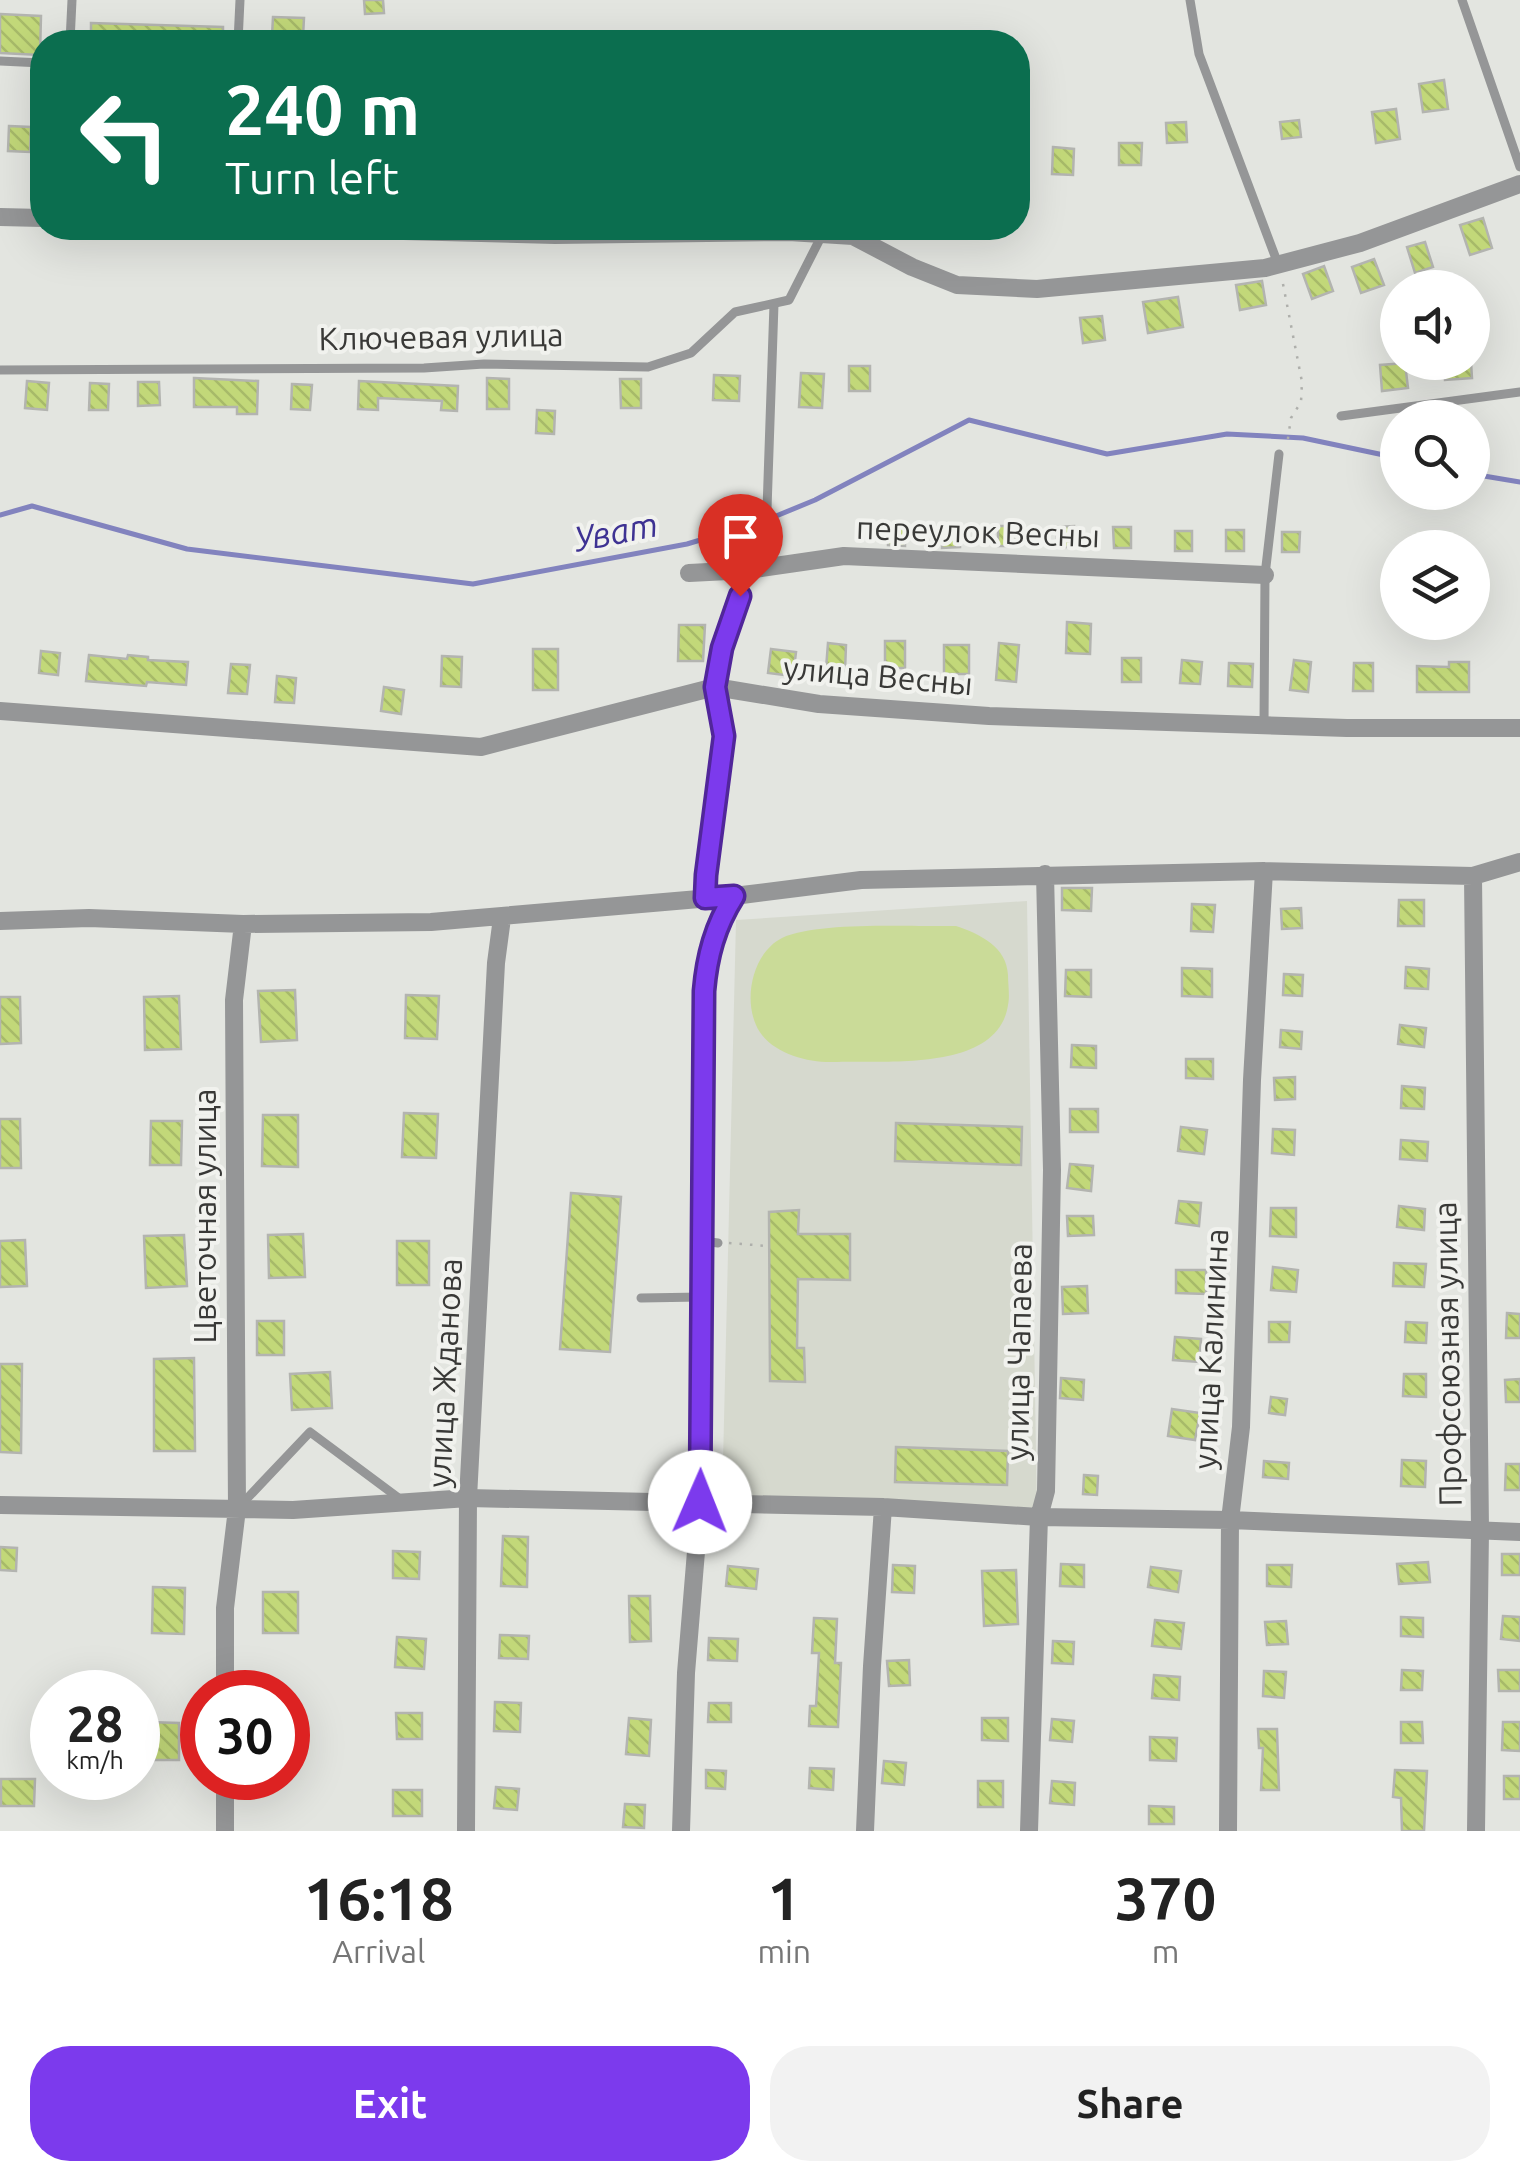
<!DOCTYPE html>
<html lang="en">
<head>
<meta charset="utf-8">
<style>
  body { margin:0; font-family:Ubuntu,sans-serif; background:#f2f2f2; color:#222; height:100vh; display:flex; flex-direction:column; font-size:38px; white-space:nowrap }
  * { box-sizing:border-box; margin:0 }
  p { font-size:32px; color:#767676 }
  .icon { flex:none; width:55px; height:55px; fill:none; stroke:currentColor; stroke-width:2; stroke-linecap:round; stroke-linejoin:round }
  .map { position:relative; height:1831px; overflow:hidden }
  .details { display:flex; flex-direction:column; background:#fff; flex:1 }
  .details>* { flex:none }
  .hud { position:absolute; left:30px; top:30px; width:1000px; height:210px; border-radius:40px; box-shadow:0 10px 40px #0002; background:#0b6e4f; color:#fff; overflow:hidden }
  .fabs { position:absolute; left:1380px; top:270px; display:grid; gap:20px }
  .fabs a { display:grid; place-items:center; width:110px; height:110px; border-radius:50%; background:#fff; box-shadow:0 10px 40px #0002; font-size:50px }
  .speed { position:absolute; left:30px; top:1670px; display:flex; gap:20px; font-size:50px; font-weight:700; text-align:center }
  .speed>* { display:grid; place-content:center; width:130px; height:130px; border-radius:50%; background:#fff; box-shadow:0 10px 40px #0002; line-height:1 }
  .speed small { font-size:25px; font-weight:400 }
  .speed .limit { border:15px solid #d22; background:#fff; color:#111 }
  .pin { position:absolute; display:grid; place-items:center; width:85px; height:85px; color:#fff; margin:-102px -42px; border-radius:50% 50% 50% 0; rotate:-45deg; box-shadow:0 0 10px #0007 }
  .pin .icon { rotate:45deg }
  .me { position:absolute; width:110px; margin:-55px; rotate:1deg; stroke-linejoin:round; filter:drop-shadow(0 0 8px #0008) }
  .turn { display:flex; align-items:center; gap:35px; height:210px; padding:0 30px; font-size:45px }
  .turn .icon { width:130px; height:130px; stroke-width:2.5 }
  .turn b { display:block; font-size:70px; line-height:85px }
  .eta { display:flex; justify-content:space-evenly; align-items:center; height:170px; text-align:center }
  .eta b { font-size:60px; font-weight:700; line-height:70px }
  .action { display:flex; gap:20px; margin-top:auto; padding:20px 30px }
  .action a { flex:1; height:115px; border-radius:40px; background:#7c3aed; color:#fff; font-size:40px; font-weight:700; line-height:115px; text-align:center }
  .action a+a { background:#f2f2f2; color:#222 }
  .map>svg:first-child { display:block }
</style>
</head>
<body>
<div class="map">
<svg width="1520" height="1831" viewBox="0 0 1520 1831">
  <defs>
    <pattern id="building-back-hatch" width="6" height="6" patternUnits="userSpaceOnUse" patternTransform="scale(2.5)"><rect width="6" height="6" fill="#c2d879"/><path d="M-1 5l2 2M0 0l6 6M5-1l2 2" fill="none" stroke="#a7ba69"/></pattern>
  </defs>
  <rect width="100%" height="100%" fill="#e3e5e0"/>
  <path fill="#d6d9ce" d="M1027,901L1037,1512L722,1503L736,920Z"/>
  <path fill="#cadb98" d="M956,926C980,934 1007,947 1008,975C1008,984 1010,996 1008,1005C998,1073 884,1060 834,1062C807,1063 768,1053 756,1025C743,996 754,952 782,938C817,921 914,927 956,926Z"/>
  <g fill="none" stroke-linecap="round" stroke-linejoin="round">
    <path stroke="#8283be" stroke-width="5" d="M1472,474L1520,482
      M0,515L32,506L187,549L473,584L687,544L764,521L815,500L969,420L1107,454L1227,434L1303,438L1398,458"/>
  </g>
  <path fill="url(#building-back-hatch)" stroke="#b3b4b0" stroke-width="2.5" d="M364,0H383L384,13L365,14Z
    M0,14L41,16L40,55L0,53Z
    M273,17L304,18L303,37L272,36Z
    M91,23L223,27V42H91Z
    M1444,80L1448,109L1423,112L1419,84Z
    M1396,109L1400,139L1376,143L1372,112Z
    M1299,120L1301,137L1282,139L1280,122Z
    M1186,122L1187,142L1167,143L1166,123Z
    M9,126L31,127L30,152L8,151Z
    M1119,143H1142L1141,165H1119Z
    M1053,147L1074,149L1073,175L1052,174Z
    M1483,218L1492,248L1470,255L1460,225Z
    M1425,242L1433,267L1415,273L1407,247Z
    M1374,259L1384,285L1361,293L1352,267Z
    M1324,266L1333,291L1312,299L1303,274Z
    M1262,281L1266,305L1240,310L1236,285Z
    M1178,297L1183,327L1148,333L1143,302Z
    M1102,316L1105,340L1083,343L1080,318Z
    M1444,362H1471L1472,378L1445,380Z
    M1405,363L1408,388L1382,391L1380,365Z
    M849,366H870V391H849Z
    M801,373L824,374L822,408L799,407Z
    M714,375L740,376L739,401L713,400Z
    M194,378L258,381L257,414H237V407H194Z
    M487,378L509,379V409H487Z
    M620,379H641V408H621Z
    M27,381L49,383L47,410L25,408Z
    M359,381L458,386L457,411L441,410L442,401L378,398V410L358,409Z
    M138,382H159L160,405L138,406Z
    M90,383L109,384L108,410H89Z
    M292,384L312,385L310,410L291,409Z
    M537,410L555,411L554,434L536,433Z
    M888,525H905V546L888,545Z
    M998,526H1015V546H998Z
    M1074,526V547H1057V527Z
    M943,527H960V547L942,548Z
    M1113,527H1131V548H1114Z
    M1226,530H1244V551H1226Z
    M1175,531H1192V551H1175Z
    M1282,532H1300L1299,552H1282Z
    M1067,622L1091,624L1090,654L1066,653Z
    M679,625H705L703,661H678Z
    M885,641H905V668H885Z
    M828,643L846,645L845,671L826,669Z
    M999,643L1019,645L1016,682L996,680Z
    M944,645H969V674H944Z
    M533,649H558V690H533Z
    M771,649L796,652L793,676L768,673Z
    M41,651L60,653L58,675L39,673Z
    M89,655L127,659L128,655L148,657V660L188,662L186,685L147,682L146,686L86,681Z
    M442,656L462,657L461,687L441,686Z
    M1122,658H1141V682H1122Z
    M1182,660L1202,662L1200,684L1180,683Z
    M1294,660L1311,662L1308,692L1290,690Z
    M1449,662H1469V692H1417V666L1449,667Z
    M1229,663L1253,664L1252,687L1228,686Z
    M1354,663H1373V691H1353Z
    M231,664L250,665L247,694L228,693Z
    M277,676L296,678L294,703L275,702Z
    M384,687L404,690L401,714L381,711Z
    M1062,888H1092L1091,911L1062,910Z
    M1399,900H1424V926H1398Z
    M1192,904L1215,905L1213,932L1191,931Z
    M1301,908L1302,928L1282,929L1281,909Z
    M1406,967L1429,969L1428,989L1405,988Z
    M1182,968L1212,969V997L1182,996Z
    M1066,970H1091V997L1065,996Z
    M1284,974L1303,975L1302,996L1283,995Z
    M295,990L297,1040L261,1042L258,991Z
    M406,995L439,996L437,1039L405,1038Z
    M179,996L181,1049L145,1050L144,997Z
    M0,997H20L21,1043L0,1044Z
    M1400,1025L1426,1028L1424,1047L1398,1044Z
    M1281,1030L1302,1032L1301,1049L1280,1047Z
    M1072,1045L1096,1046V1068L1071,1067Z
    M1186,1059H1213V1079L1186,1078Z
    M1295,1077V1099L1275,1100L1274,1078Z
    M1402,1086L1425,1088L1424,1109L1401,1108Z
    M1070,1109H1098V1132H1070Z
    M404,1113L438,1114L436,1158L402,1157Z
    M263,1115H298V1167L262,1166Z
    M0,1119H20L21,1168H0Z
    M151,1121H182L181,1165H150Z
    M896,1123L1022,1127L1021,1165L895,1161Z
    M1181,1127L1207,1130L1204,1154L1178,1151Z
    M1273,1129L1295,1130L1294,1155L1272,1153Z
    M1401,1140L1428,1142L1427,1161L1400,1159Z
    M1070,1164L1093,1166L1091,1191L1067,1188Z
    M571,1193L621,1197L610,1352L560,1349Z
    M1179,1201L1201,1203L1199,1226L1176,1223Z
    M1399,1206L1425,1209L1424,1230L1397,1227Z
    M1271,1208H1296V1237L1270,1236Z
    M799,1210L798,1234H850V1280L798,1279L797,1348H804L805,1382L770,1381L769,1212Z
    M1067,1216H1093L1094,1235L1068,1236Z
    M303,1234L305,1277L269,1278L268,1235Z
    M184,1235L187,1286L146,1288L144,1236Z
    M25,1240L27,1286L0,1287V1241Z
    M397,1241H429V1285H397Z
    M1394,1263L1426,1264L1424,1287L1393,1286Z
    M1273,1267L1298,1270L1296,1292L1271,1290Z
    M1176,1270H1206V1294L1176,1293Z
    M1087,1286L1088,1313L1063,1314L1062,1287Z
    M1507,1313L1520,1314V1338H1506Z
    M257,1321H284V1355H257Z
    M1269,1322H1290L1289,1342H1269Z
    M1406,1322L1427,1323L1426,1343L1405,1342Z
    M1175,1337L1201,1339L1199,1362L1173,1360Z
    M194,1358L195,1451H154V1359Z
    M0,1364H22L21,1453L0,1452Z
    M330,1372L332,1408L292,1410L290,1374Z
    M1404,1374H1426V1397L1403,1396Z
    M1061,1378L1084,1380L1083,1400L1060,1398Z
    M1520,1379V1402H1506L1505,1380Z
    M1271,1397L1287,1399L1285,1415L1269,1413Z
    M1172,1409L1200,1413L1195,1440L1168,1436Z
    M896,1447L1008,1451L1007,1485L895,1482Z
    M1402,1460L1426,1461L1425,1487L1401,1486Z
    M1264,1461L1289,1463L1288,1479L1263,1477Z
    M1506,1464H1520V1490H1505Z
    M1084,1475L1098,1476L1097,1495L1083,1494Z
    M503,1536L528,1537L527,1587L501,1586Z
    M0,1547L17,1548L16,1571L0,1570Z
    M393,1551L420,1552L419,1579L393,1578Z
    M1502,1554H1520V1575H1502Z
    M1428,1562L1430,1582L1399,1584L1397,1564Z
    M1061,1564L1084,1565V1587L1060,1586Z
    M893,1565L915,1566L914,1593L892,1592Z
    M1267,1565H1292L1291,1587L1267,1586Z
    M728,1566L758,1569L756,1589L726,1586Z
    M1151,1567L1181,1571L1178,1592L1148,1587Z
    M1016,1570L1018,1624L984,1626L982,1571Z
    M153,1587L185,1588L184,1634L152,1633Z
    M263,1592H298V1633H263Z
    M629,1596H650L651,1641L630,1642Z
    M1503,1616L1520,1617V1641L1501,1639Z
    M1401,1617L1423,1618V1637L1401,1636Z
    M814,1618L837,1619L835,1663H841L838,1727L809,1726L810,1706H816L819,1653H812Z
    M1155,1620L1184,1623L1181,1649L1152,1646Z
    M1286,1621L1288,1644L1267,1645L1265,1622Z
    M500,1635L529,1636L528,1659L499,1658Z
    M397,1637L426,1639L424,1669L395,1667Z
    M709,1638L738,1639L737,1661L708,1660Z
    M1053,1641L1074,1642L1073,1664L1052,1663Z
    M909,1660L910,1685L889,1686L887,1661Z
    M1402,1670L1423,1671L1422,1690H1401Z
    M1498,1670H1520V1691H1499Z
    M1264,1671L1286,1672L1284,1698L1263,1696Z
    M1154,1675L1180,1677L1179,1700L1152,1698Z
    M495,1702L521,1703L520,1732L494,1731Z
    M709,1703H731V1722H708Z
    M396,1713H422V1739H397Z
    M629,1718L651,1720L649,1756L626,1754Z
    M982,1718H1008V1741L982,1740Z
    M1052,1719L1074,1721L1072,1742L1050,1740Z
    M148,1722L179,1723V1760H147Z
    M1401,1722H1422L1423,1743H1401Z
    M1503,1722H1520V1751L1502,1750Z
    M1258,1729H1277L1279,1790H1261L1263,1748H1259Z
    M1150,1737L1177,1738L1176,1761L1150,1760Z
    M884,1761L906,1763L904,1785L882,1783Z
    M810,1768L834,1769L833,1790L809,1788Z
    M706,1770L726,1771L725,1789L706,1788Z
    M1395,1770L1427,1771L1424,1831H1402L1401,1798L1393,1797Z
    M1504,1776H1520V1799H1504Z
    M1,1779H35L34,1806H1Z
    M978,1781H1003V1807H978Z
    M1052,1781L1075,1783L1074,1805L1050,1803Z
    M496,1787L519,1789L517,1810L494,1808Z
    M393,1790H422V1816H393Z
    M625,1804L645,1805L644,1828L623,1827Z
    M1149,1806L1174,1807V1824H1149Z"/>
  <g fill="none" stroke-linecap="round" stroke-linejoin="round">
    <path stroke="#aeafab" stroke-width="2.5" stroke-dasharray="2.5 8" stroke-linecap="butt" d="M1283,284L1302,382L1301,402L1291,418L1287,445
      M736,552L737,541L729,514L752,498
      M729,1243L767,1246"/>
    <path stroke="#959697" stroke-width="9" d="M1190,0L1199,54L1278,264
      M1462,0L1520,167
      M70,42L72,0
      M238,42L240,0
      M0,61L42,63
      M0,370L424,368L484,364L648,367L691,353L735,312L789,300L822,235
      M1341,416L1520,392
      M765,568L774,304
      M1264,725L1265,575L1279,454
      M705,898L707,852L723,736L715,687L722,648L748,570
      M702,1241L718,1243
      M641,1298L701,1297
      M239,1507L310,1432L400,1499"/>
    <path stroke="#959697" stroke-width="18" d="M0,217L42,218
      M287,228L555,235L789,232L853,236L912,267L957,285L1037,289L1265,268L1360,243L1520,184
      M689,573L748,570L844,556L1265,575
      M0,711L481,747L715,687L819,704L989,716L1347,728H1520
      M1473,876L1480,1531L1476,1831
      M0,921L89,918L243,924L431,922L734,896L861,880L1264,871L1473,876L1520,862
      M0,1505L293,1510L468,1498L883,1507L1039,1517L1230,1520L1520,1532
      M225,1692V1608L237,1509L234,1000L243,924
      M225,1778V1831
      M466,1831L468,1498L496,963L502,918
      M681,1831L686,1673L700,1503L704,991C707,956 715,926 734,896
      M865,1831L872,1666L883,1507
      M1029,1831L1039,1517L1046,1491L1052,1170L1045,874
      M1228,1831L1230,1520L1241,1427L1252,1080L1264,871"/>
  </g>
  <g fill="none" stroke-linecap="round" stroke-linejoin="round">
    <g stroke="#51269a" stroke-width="25">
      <path id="route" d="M700,1502L704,991C707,956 715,926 734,896L705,898L706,875L724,736L715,687L722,648L740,596"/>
    </g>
    <use href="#route" stroke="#7c3aed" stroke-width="18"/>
  </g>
  <g text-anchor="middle" stroke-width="8" stroke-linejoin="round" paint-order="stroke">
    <g font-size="32" fill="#393937" stroke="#f1f2ee">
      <text transform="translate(441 337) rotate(-1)" y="11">Ключевая улица</text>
      <text transform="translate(978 532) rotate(2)" y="11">переулок Весны</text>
      <text transform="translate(878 676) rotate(5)" y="11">улица Весны</text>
      <text transform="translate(205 1216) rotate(-90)" y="11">Цветочная улица</text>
      <text transform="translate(1211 1349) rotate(-87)" y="11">улица Калинина</text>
      <text transform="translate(1019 1352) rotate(-89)" y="11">улица Чапаева</text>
      <text transform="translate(1448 1354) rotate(-91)" y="11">Профсоюзная улица</text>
      <text transform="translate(445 1373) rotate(-87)" y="11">улица Жданова</text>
    </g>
    <g font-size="35" font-style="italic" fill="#3e3293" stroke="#f1f2ee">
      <text transform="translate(616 532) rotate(-11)" y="12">Уват</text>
    </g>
  </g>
</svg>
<div class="fabs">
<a><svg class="icon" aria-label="sound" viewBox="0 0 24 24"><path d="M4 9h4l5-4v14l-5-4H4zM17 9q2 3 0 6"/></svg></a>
<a><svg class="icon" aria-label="search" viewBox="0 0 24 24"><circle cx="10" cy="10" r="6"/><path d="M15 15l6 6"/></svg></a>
<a><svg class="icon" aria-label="layers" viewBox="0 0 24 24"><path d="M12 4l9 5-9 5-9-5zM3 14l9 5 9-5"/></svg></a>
</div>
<div class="speed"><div>28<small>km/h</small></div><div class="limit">30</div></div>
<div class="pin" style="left:740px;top:596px;background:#d93025"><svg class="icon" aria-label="arrive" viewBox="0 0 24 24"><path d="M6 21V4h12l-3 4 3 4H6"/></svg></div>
<svg class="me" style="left:700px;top:1502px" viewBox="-20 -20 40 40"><circle r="19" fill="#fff"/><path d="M0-13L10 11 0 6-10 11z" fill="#7c3aed"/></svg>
<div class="hud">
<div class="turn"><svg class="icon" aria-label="left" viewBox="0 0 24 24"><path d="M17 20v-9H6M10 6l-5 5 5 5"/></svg><div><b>240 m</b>Turn left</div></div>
</div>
</div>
<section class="details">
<div class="eta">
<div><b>16:18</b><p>Arrival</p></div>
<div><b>1</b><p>min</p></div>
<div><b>370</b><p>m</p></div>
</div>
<div class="action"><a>Exit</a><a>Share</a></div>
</section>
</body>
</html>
